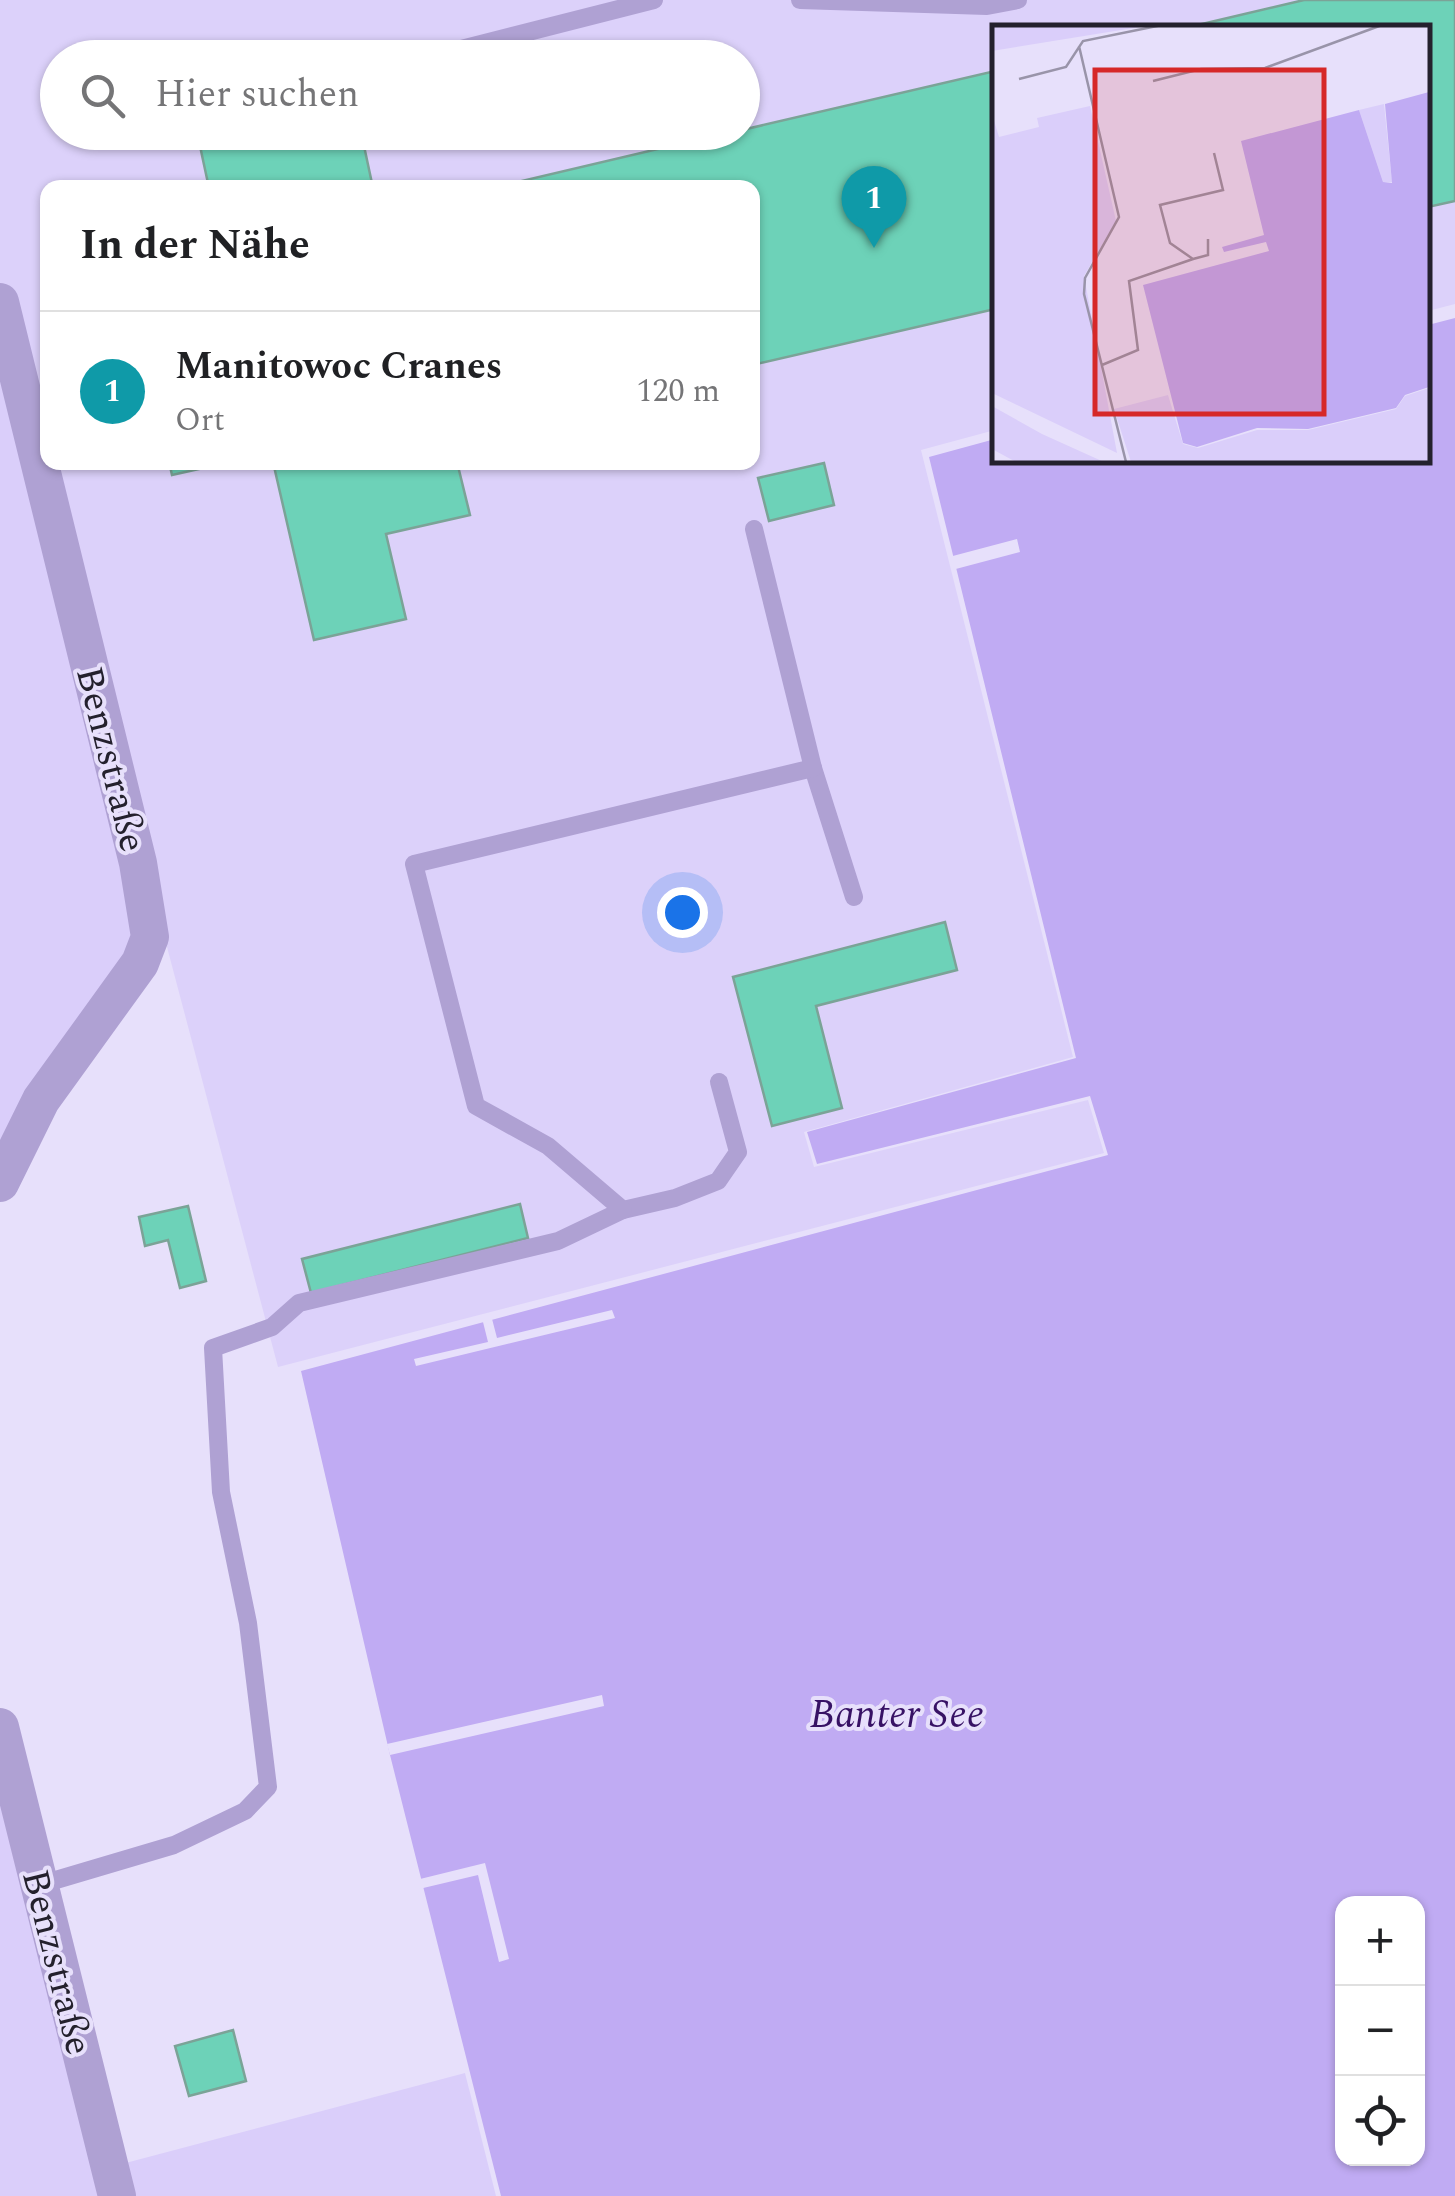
<!DOCTYPE html>
<html lang="de">
<meta charset="utf-8">
<style>
body{margin:0;font-family:Spectral,serif;background:#f2f2f2;color:#202124}
.controls{position:absolute;right:30px;bottom:30px;display:grid;overflow:hidden;border-radius:20px;box-shadow:0 2px 8px #0004}
.controls button{width:90px;height:90px;display:grid;place-items:center;padding:0;border:0;border-bottom:2px solid #e0e0e0;background:#fff;color:#202124;font:50px sans-serif}
.you{position:absolute;left:682px;top:912px;width:35px;height:35px;margin:-25px;border:8px solid #fff;border-radius:50%;background:#1a73e8;box-shadow:0 0 0 15px #1a73e833}
.badge{display:grid;place-items:center;width:65px;height:65px;border-radius:50%;background:#1a73e8;color:#fff;font-size:32px;font-weight:700}
.pin{position:absolute;translate:-50% -82px;filter:drop-shadow(0 2px 5px #0008)}
.pin::after{content:'';position:absolute;top:52px;width:35px;height:30px;background:inherit;clip-path:polygon(0 0,100% 0,50% 100%)}
.list{margin:0;padding:0;list-style:none}
h2{display:flex;justify-content:space-between;align-items:center;height:130px;margin:0;padding:0 40px;font-size:42px}
h2 small{font-size:32px;font-weight:400;color:#757577}
.list li{display:grid;grid-template-columns:65px 1fr auto;gap:30px;align-items:center;box-sizing:border-box;height:160px;padding:0 40px;border-top:2px solid #e0e0e0}
.list b{display:block;font-size:38px;white-space:nowrap}
.list p{margin:0;font-size:32px;white-space:nowrap;color:#757577}
.list em{font-size:32px;font-style:normal;color:#757577}
.icon{flex:none;width:55px;height:55px;fill:none;stroke:currentColor;stroke-width:2;stroke-linecap:round;stroke-linejoin:round}
.map{position:relative;flex:none;width:1455px;height:2196px;overflow:hidden}
.search{position:absolute;background:#fff;box-shadow:0 2px 8px #0004;left:40px;top:40px;width:720px;height:110px;display:flex;align-items:center;gap:25px;box-sizing:border-box;padding:0 35px;border-radius:55px;color:#757577;font-size:38px}
.panel{position:absolute;background:#fff;box-shadow:0 2px 8px #0004;left:40px;top:180px;width:720px;height:290px;border-radius:20px}
.map>svg:first-child{display:block}
</style>
<div class="map">
<svg width="1455" height="2196" viewBox="0 0 1455 2196">
<rect width="100%" height="100%" fill="#e7e0fb"/>
<!-- built -->
<path fill="#dcd1fa" fill-rule="evenodd" d="M 0,0 L 1455,0 L 1455,304 L 1428,311 L 1428,28 L 995,28 L 995,430 L 921,450 L 1073,1057 L 804,1132 L 814,1167 L 1088,1100 L 1104,1153 L 278,1367 L 0,315 ZM 58,58 L 742,58 L 742,132 L 58,132 ZM 48,188 L 752,188 L 752,462 L 48,462 Z"/>
<!-- green -->
<g fill="#dacefa">
<path d="M 0,367 L 142,936 L 0,1167 Z"/>
<path d="M 0,1768 L 102,2196 L 0,2196 Z"/>
<path d="M 465,2073 L 496,2196 L 126,2196 L 118,2165 Z"/>
</g>
<!-- water -->
<path fill="#c0abf3" fill-rule="evenodd" d="M 1455,318 L 1455,2196 L 501,2196 L 390,1755 L 301,1371 L 1108,1155 L 1090,1096 L 817,1164 L 807,1132 L 1076,1058 L 929,457 L 995,439 L 995,460 L 1428,460 L 1428,325 ZM 1342,1904 L 1418,1904 L 1418,2158 L 1342,2158 Z"/>
<!-- pier -->
<g fill="#e7e0fb">
<path d="M 1017,539 L 1020,552 L 952,570 L 949,557 Z"/>
<path d="M 612,1310 L 615,1318 L 416,1366 L 414,1359 L 488,1342 L 482,1318 L 491,1315 L 497,1338 Z"/>
<path d="M 602,1695 L 604,1706 L 390,1755 L 387,1744 Z"/>
<path d="M 485,1863 L 509,1959 L 499,1962 L 478,1875 L 419,1889 L 416,1880 Z"/>
</g>
<!-- building -->
<g fill="#6dd2b8" stroke="#7ba397" stroke-width="2.5">
<path d="M 1304,0 L 1455,0 L 1455,201 L 1428,207 L 1428,28 L 1185,28 Z"/>
<path d="M 995,71 L 995,309 L 752,365 L 752,188 L 492,188 L 730,132 L 742,132 L 742,130 Z"/>
<path d="M 197,132 L 361,132 L 373,188 L 209,188 Z"/>
<path d="M 169,462 L 226,462 L 226,463 L 172,475 Z"/>
<path d="M 273,462 L 457,462 L 470,515 L 386,534 L 406,619 L 314,640 Z"/>
<path d="M 824,463 L 834,505 L 769,521 L 758,478 Z"/>
<path d="M 945,922 L 957,970 L 816,1006 L 842,1108 L 772,1126 L 733,977 Z"/>
<path d="M 520,1204 L 528,1238 L 311,1293 L 302,1259 Z"/>
<path d="M 188,1206 L 206,1281 L 180,1288 L 168,1240 L 145,1246 L 139,1217 Z"/>
<path d="M 233,2030 L 246,2081 L 189,2096 L 175,2046 Z"/>
</g>
<g fill="none" stroke-linecap="round" stroke-linejoin="round">
<!-- service -->
<g stroke="#afa1d3" stroke-width="18">
<path d="M 800,0 L 987,6 L 1018,0"/>
<path d="M 426,58 L 654,0"/>
<path d="M 813,768 L 854,897"/>
<path d="M 623,1210 L 675,1198 L 718,1181 L 738,1152 L 719,1082"/>
<path d="M 39,1885 L 174,1845 L 245,1811 L 268,1787 L 248,1623 L 221,1492 L 213,1348 L 272,1327 L 299,1303 L 558,1241 L 623,1210 L 548,1146 L 476,1106 L 414,864 L 813,768 L 754,529"/>
</g>
<!-- minor -->
<g stroke="#afa1d3" stroke-width="38">
<path d="M 0,302 L 138,863 L 150,937 L 140,963 L 41,1100 L 0,1183"/>
<path d="M 0,1727 L 117,2196"/>
</g>
</g>
<g text-anchor="middle" stroke-width="8" stroke-linejoin="round" paint-order="stroke">
<!-- street labels -->
<g font-size="38" fill="#24212d" stroke="#e7e0fb">
<text transform="translate(112 759) rotate(76)" y="13">Benzstraße</text>
<text transform="translate(58 1962) rotate(76)" y="13">Benzstraße</text>
</g>
<!-- water labels -->
<g font-size="40" font-style="italic" fill="#371265" stroke="#e7e0fb">
<text x="897" y="1727">Banter See</text>
</g>
</g>
<!-- overview -->
<g transform="translate(992 25)">
<rect width="438" height="438" fill="#e7e0fb"/>
<path d="M 0,0 L 160,0 L 0,26 ZM 392,79 L 400,157 L 391,157 L 367,85 ZM 98,81 L 124,196 L 92,251 L 125,428 L 0,368 L 0,89 L 7,112 L 47,102 L 45,93 ZM 437,363 L 437,437 L 139,437 L 122,384 L 176,370 L 191,419 L 206,423 L 265,405 L 316,405 L 404,384 L 413,371 ZM 0,381 L 50,409 L 112,437 L 24,437 L 0,424 Z" fill="#dacefa"/>
<path d="M 437,67 L 437,362 L 413,370 L 404,383 L 316,404 L 265,403 L 205,422 L 191,418 L 151,260 L 277,226 L 274,217 L 232,227 L 230,222 L 272,210 L 249,116 L 367,85 L 391,157 L 400,158 L 393,79 Z" fill="#c0abf3"/>
<path fill="none" stroke="#9994a9" stroke-width="2.5" d="M 87,21 L 127,192 L 93,253 L 92,269 L 134,437M 27,54 L 74,42 L 91,16 L 170,0M 161,56 L 209,44 L 273,43 L 390,0M 201,234 L 216,230 L 216,214M 110,340 L 146,325 L 137,256 L 201,234 L 178,218 L 168,180 L 231,165 L 222,128"/>
<path fill="#d62828" fill-opacity="0.15" stroke="#d62828" stroke-width="5" d="M 103,45 L 332,45 L 332,389 L 103,389 Z"/>
<rect width="438" height="438" fill="none" stroke="#24212d" stroke-width="5"/>
</g>
</svg>
<div class="controls">
<button>+</button>
<button>−</button>
<button><svg class="icon" aria-label="locate" viewBox="0 0 24 24"><circle cx="12" cy="12" r="6"/><path d="M12 2v4M12 18v4M2 12h4M18 12h4"/></svg></button>
</div>
<div class="you"></div>
<div class="pin badge" style="left:874px;top:248px;background:#0f9aa8">1</div>
<div class="search"><svg class="icon" aria-label="search" viewBox="0 0 24 24"><circle cx="10" cy="10" r="6"/><path d="M15 15l6 6"/></svg>Hier suchen</div>
<section class="panel">
<h2>In der Nähe<small></small></h2>
<ul class="list">
<li><span class="badge" style="background:#0f9aa8">1</span><div><b>Manitowoc Cranes</b><p>Ort</p></div><em>120 m</em></li>
</ul>
</section>
</div>
